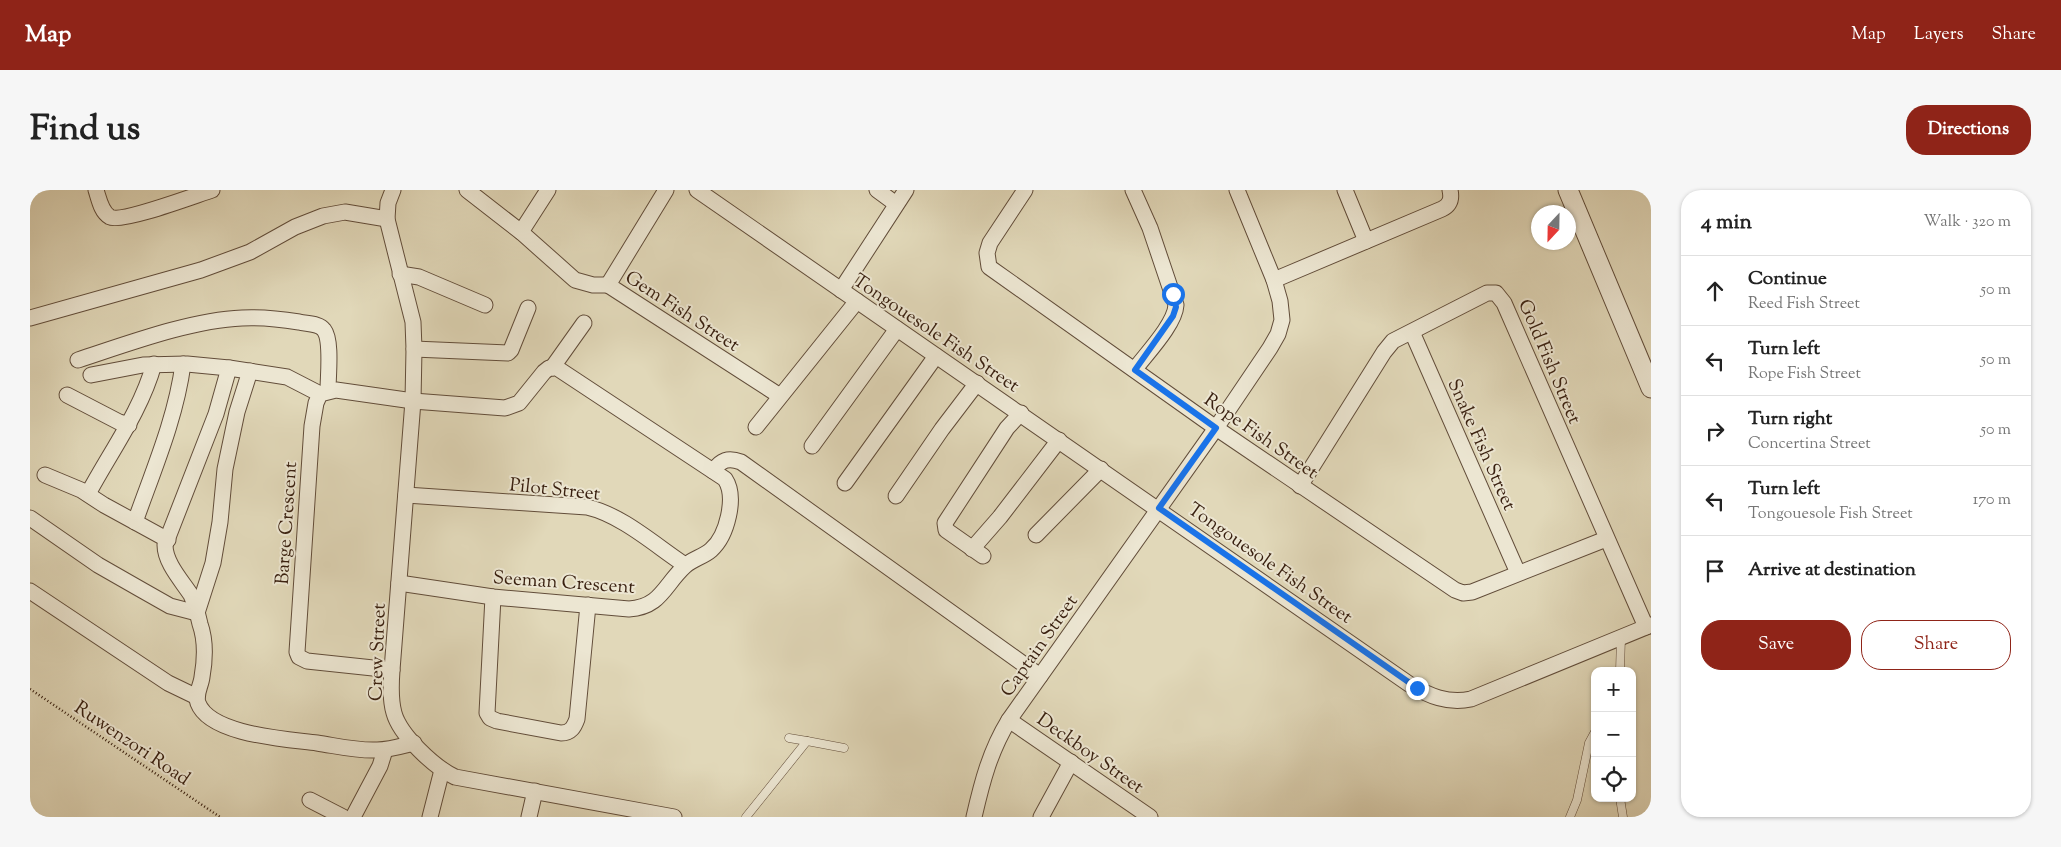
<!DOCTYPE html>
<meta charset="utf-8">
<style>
body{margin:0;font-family:"Sorts Mill Goudy",serif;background:#f6f6f6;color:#222}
.controls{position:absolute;right:15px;bottom:15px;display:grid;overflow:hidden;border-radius:10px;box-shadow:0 1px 4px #0004}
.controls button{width:45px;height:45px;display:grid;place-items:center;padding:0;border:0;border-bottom:1px solid #e0e0e0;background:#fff;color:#222;font:25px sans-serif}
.compass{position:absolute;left:1501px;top:15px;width:45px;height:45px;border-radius:50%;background:#fff;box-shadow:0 1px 4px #0004;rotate:202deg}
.stop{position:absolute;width:15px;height:15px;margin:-11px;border:4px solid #1a73e8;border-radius:50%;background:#fff}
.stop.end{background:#1a73e8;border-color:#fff;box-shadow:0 1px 5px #0008}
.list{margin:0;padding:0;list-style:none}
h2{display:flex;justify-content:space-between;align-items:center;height:65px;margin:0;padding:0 20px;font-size:21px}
h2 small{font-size:16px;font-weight:400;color:#767676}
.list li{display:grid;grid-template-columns:32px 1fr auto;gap:15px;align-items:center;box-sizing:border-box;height:70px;padding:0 20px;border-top:1px solid #e0e0e0}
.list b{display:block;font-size:19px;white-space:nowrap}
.list p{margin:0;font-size:16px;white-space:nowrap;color:#767676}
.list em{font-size:16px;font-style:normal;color:#767676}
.actions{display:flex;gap:10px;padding:15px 20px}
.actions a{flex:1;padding:11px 0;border:1px solid #8f2418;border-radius:20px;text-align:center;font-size:18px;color:#8f2418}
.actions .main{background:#8f2418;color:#fff}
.icon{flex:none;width:28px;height:28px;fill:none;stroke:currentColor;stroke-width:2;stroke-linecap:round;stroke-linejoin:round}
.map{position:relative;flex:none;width:1621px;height:627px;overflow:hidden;border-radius:20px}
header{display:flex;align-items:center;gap:30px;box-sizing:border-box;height:70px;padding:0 25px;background:#8f2418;color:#fff}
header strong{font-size:24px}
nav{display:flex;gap:28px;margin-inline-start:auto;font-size:18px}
.intro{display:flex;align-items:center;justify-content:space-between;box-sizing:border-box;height:120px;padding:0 30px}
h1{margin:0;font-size:35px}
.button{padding:12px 22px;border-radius:20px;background:#8f2418;color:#fff;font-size:18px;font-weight:700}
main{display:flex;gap:30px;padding:0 30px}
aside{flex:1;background:#fff;border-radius:20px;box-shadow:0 1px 4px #0004}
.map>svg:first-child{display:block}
</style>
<header>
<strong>Map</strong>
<nav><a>Map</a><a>Layers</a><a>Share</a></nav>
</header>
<div class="intro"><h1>Find us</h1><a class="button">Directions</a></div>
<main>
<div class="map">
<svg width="1621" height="627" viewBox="0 0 1621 627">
<rect width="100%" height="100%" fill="#e1d8b9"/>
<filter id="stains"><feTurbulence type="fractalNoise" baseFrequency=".004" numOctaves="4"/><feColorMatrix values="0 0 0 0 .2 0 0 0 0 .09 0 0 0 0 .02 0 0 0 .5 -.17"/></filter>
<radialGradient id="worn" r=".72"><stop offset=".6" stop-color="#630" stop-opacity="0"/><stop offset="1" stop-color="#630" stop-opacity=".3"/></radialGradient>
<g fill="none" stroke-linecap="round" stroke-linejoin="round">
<defs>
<g id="service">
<path d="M 1590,481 L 1591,447"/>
<path d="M 759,548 L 777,551"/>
<path d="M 1590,608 L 1593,627"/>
<path d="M 716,627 L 777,551 L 814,558"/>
<path d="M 1540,627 L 1547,610 L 1559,553 L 1565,542"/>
</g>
<g id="minor">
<path d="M 66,0 C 69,9 71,22 80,27 C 92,33 166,5 182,0"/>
<path d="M 363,0 L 358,13 L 357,29 L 383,132 L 384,159 L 383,211 L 362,480 C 361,494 360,509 364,523 C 370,545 404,577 425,587 L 644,627"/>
<path d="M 437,0 L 491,42 L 545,90 L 563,95 L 578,95"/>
<path d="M 636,0 L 578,95 L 750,206"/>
<path d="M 667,0 L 1379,494 C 1399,506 1418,514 1441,509 L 1621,435"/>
<path d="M 847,0 L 866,14"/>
<path d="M 995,0 L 960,53 L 957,63 L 959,77 L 1186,238 L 1425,400 L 1433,403 L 1442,402 L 1576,349"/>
<path d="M 1103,0 L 1120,38 L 1146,115 C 1145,134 1117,163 1105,179"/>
<path d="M 1315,0 L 1336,51"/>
<path d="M 491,42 L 518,0"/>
<path d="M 370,84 L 389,87 L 455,115"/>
<path d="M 1244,90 L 1412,19 C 1420,15 1422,9 1420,0"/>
<path d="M 811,100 L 876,0"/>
<path d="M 0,128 L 171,80 L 220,62 L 265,37 L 293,26 L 315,22 L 357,29"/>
<path d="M 1382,142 L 1488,383"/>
<path d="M 384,159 L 478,163 L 481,160 L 498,118"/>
<path d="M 48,170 C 97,154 161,130 212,128 C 232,127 250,129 269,132 C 277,134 289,133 294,140 C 302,150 298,186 298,200"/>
<path d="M 199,178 L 186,224 L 135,355 C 135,373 152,391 161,405 C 165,414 168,425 170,434 C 176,451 175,470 172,487 C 171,496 165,504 168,513 C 180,545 257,549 287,553 C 307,556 327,561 347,560 C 359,560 372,556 384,553"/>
<path d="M 522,178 L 554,133"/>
<path d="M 61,185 L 113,175 L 157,174 L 199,178 L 257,187 L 290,204"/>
<path d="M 37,205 L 89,232 L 99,235"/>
<path d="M 726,237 L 827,111"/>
<path d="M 782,256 L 867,139"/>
<path d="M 683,281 C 691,270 698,267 711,272 L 1010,486"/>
<path d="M 15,285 L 51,300 L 74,315 L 138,350"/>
<path d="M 815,293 L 906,166"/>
<path d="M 1270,296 L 1354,162 L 1363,151 L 1457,103 L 1466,103 L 1474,113 L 1616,437"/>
<path d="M 58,304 C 81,261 111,221 124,174"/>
<path d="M 376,305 L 557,317 C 592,325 626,356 655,375"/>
<path d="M 866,306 L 912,239 L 947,193"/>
<path d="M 0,328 L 68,375 L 110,399 L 140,416 L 167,423"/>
<path d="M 105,332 C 123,281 146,228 153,174"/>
<path d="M 1006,345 L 1071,279"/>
<path d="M 942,359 L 970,327 L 1029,250"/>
<path d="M 953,366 L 916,340 L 915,333 L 977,238 L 991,223"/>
<path d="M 0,401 L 138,493 L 167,507"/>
<path d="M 463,407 L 457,523 L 460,528 L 467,531 L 531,543 C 541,543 544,537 547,529 L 558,415"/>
<path d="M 167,423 L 183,373 L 190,332 L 195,279 L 207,222 L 220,181"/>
<path d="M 362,480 L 277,471 L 269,467 L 267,462 L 282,236 L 286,213 L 290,204 L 306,200 L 383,211 L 475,218 L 489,213 L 514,182 L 519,178 L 527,178 L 695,289 C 707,307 697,346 681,360 C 673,367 662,369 655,376 C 634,395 631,417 599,419 L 463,407 L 369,393"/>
<path d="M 979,530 L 1120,627"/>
<path d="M 280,610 L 313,627"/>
<path d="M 323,627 L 350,576 L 355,560"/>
<path d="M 400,627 L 412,580"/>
<path d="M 499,627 L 505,601"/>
<path d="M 944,627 C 952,592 960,561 979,530 L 1186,238 L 1240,158 L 1248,144 L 1252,130 L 1250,111 L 1244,90 L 1207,0"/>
<path d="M 1011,627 L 1041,572"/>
</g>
<path id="tertiary" d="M 1538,0 L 1621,198"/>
</defs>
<!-- service casing -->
<use href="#service" stroke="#624d3a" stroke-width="9"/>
<!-- minor casing -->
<use href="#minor" stroke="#624d3a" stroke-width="17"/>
<!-- tertiary casing -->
<use href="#tertiary" stroke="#624d3a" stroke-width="21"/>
<!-- path -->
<path stroke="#381f0f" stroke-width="2.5" stroke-dasharray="1 2.5" stroke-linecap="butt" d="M 0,499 L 190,627"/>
<!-- service -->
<use href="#service" stroke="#ece6d2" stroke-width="8"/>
<!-- minor -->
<use href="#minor" stroke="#ece6d2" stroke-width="15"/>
<!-- tertiary -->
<use href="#tertiary" stroke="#ece6d2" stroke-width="19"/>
</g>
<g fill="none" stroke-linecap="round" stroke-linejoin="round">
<!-- route -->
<path stroke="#1a73e8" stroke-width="6" d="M 1143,104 L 1146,117 L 1143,126 L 1105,180 L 1186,238 L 1129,318 L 1387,498"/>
</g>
<g text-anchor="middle" stroke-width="4" stroke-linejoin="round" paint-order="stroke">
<!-- street labels -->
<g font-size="19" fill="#381f0f" stroke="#ece6d2">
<text transform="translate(653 120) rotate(33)" y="7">Gem Fish Street</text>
<text transform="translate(907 142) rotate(34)" y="7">Tongouesole Fish Street</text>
<text transform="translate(1521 171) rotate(67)" y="7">Gold Fish Street</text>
<text transform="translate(1232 245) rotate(35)" y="7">Rope Fish Street</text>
<text transform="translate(1453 254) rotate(66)" y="7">Snake Fish Street</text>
<text transform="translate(525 298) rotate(6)" y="7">Pilot Street</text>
<text transform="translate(255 333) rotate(-86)" y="7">Barge Crescent</text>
<text transform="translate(1241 372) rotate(35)" y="7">Tongouesole Fish Street</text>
<text transform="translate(534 391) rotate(4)" y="7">Seeman Crescent</text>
<text transform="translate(1008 455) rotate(-55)" y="7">Captain Street</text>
<text transform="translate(346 462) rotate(-88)" y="7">Crew Street</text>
<text transform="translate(103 552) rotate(34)" y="7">Ruwenzori Road</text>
<text transform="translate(1061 562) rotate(35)" y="7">Deckboy Street</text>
</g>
</g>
<rect width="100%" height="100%" filter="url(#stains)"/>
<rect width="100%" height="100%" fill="url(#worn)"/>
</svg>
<div class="controls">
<button>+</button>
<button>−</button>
<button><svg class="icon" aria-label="locate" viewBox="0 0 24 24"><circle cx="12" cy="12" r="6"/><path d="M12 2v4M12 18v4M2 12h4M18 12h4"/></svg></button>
</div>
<svg class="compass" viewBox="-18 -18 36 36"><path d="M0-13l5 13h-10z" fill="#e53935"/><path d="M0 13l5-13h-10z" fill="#767676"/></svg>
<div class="stop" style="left:1143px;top:104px"></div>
<div class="stop end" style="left:1387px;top:498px"></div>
</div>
<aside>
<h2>4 min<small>Walk · 320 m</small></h2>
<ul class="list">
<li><svg class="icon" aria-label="ahead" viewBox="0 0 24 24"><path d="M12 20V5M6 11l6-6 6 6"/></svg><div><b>Continue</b><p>Reed Fish Street</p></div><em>50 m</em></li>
<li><svg class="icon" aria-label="left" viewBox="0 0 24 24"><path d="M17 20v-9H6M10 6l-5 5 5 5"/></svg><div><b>Turn left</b><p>Rope Fish Street</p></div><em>50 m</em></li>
<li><svg class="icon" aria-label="right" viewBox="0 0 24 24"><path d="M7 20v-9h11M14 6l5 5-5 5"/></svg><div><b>Turn right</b><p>Concertina Street</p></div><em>50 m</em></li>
<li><svg class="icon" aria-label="left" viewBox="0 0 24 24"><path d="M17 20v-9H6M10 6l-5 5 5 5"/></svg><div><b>Turn left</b><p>Tongouesole Fish Street</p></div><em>170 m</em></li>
<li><svg class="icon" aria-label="arrive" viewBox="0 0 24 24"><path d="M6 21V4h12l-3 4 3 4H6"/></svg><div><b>Arrive at destination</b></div></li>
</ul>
<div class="actions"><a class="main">Save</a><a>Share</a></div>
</aside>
</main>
